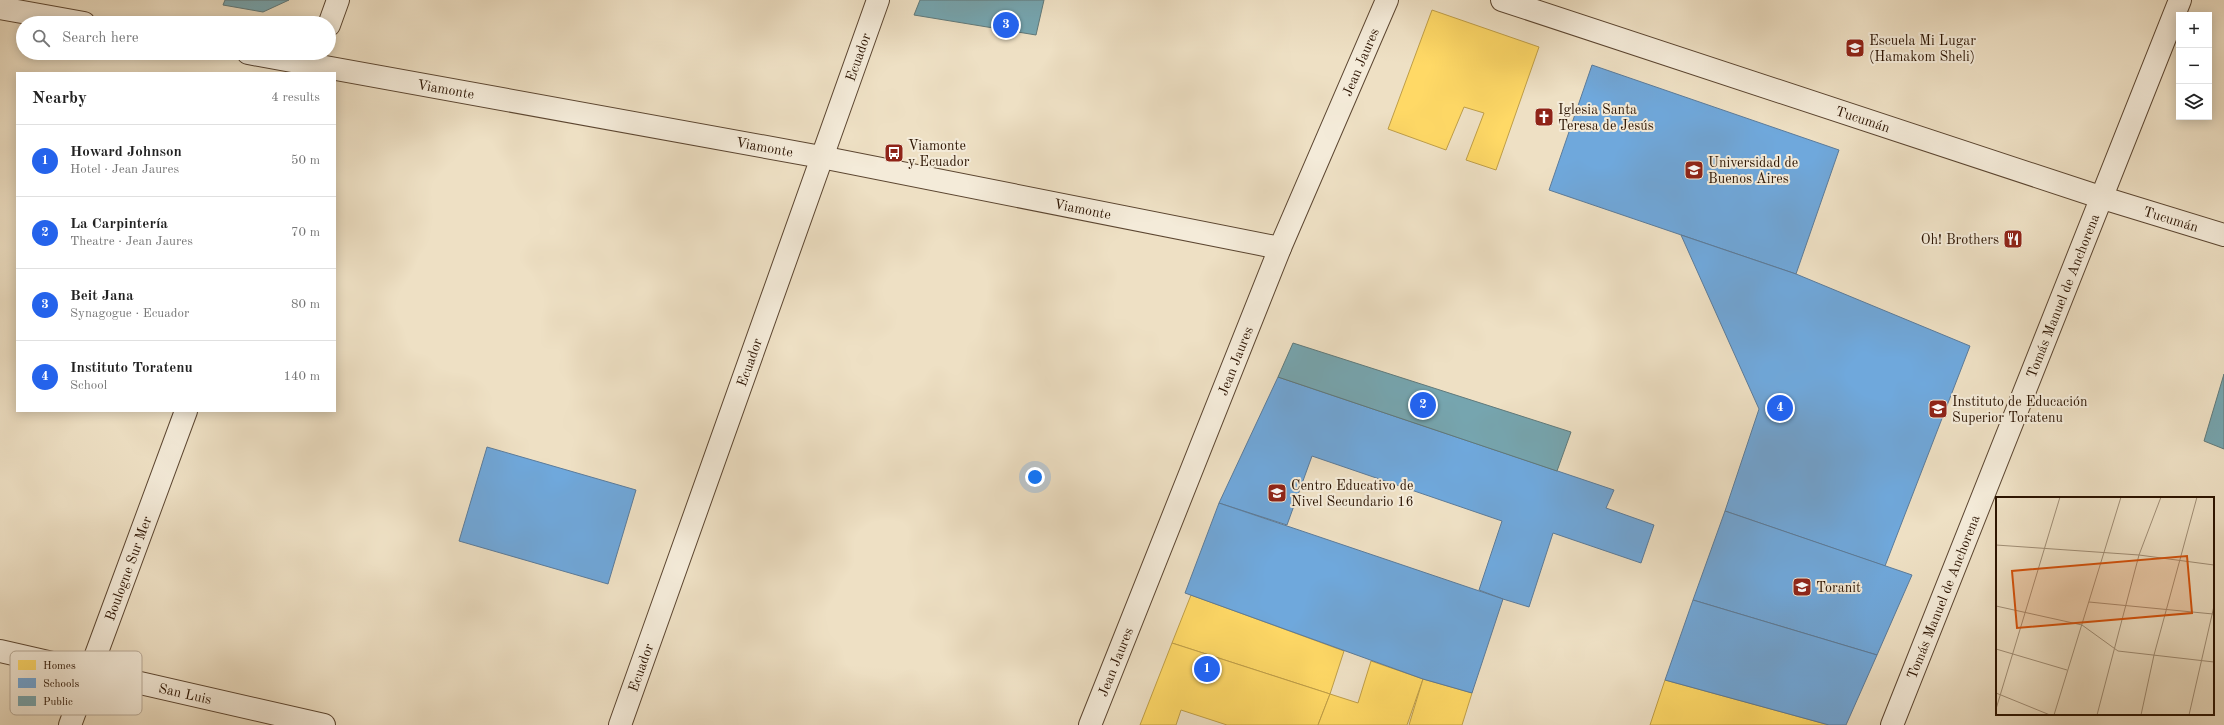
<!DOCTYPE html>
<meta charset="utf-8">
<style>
body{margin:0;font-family:"Old Standard TT",serif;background:#f2f2f2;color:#222}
.controls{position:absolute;right:12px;top:12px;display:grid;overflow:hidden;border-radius:0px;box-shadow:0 2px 10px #0003}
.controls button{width:36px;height:36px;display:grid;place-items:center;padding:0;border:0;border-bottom:1px solid #e0e0e0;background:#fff;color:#222;font:20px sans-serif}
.you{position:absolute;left:1035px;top:477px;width:14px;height:14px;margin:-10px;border:3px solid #fff;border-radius:50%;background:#1a73e8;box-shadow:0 0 0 6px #1a73e833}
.badge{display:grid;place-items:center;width:26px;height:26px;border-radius:50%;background:#2563eb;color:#fff;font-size:13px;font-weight:700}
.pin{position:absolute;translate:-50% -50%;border:2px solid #fff;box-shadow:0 1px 4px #0006}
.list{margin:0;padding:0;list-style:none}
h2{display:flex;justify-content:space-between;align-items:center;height:52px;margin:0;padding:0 16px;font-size:17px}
h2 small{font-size:13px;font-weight:400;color:#767676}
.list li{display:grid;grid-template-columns:26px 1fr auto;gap:12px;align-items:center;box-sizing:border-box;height:72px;padding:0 16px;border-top:1px solid #e0e0e0}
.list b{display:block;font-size:15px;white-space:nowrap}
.list p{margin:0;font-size:13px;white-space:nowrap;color:#767676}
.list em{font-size:13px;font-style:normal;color:#767676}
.icon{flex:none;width:22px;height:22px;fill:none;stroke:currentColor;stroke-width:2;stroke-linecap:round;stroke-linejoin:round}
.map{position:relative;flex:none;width:2224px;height:725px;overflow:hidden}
.search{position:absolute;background:#fff;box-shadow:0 2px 10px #0003;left:16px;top:16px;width:320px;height:44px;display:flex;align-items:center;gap:10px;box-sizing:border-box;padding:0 14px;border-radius:22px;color:#767676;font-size:15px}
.panel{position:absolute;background:#fff;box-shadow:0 2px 10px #0003;left:16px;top:72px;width:320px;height:340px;border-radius:0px}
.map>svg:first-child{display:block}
</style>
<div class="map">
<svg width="2224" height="725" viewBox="0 0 2224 725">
<rect width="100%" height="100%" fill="#eee0c4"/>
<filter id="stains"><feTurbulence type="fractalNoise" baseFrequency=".005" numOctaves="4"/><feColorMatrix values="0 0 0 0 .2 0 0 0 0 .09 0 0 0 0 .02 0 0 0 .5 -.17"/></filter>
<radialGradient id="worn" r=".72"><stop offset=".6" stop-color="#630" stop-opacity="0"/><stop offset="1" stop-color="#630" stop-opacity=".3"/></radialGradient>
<!-- homes -->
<g fill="#ffd966" stroke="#bf9e47">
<path d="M 1432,10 L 1539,47 L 1496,170 L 1466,160 L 1484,113 L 1464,107 L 1446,150 L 1388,129 Z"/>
<path d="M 1191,595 L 1344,651 L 1330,694 L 1172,643 Z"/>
<path d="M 1172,643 L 1330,694 L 1318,725 L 1227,725 L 1181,710 L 1176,725 L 1140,725 Z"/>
<path d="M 1371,661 L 1423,679 L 1407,725 L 1318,725 L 1330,694 L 1358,703 Z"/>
<path d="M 1423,679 L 1472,693 L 1462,725 L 1409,725 Z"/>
<path d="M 1665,680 L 1829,725 L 1650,725 Z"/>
</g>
<!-- schools -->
<g fill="#6fa8dc" stroke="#5b7b9a">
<path d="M 1592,65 L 1839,150 L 1796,274 L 1549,190 Z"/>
<path d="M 1681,235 L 1796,274 L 1970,346 L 1885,566 L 1725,511 L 1759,409 Z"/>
<path d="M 1278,377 L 1614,490 L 1606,508 L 1654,525 L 1641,563 L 1553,533 L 1529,607 L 1503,599 L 1479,590 L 1502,521 L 1312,456 L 1287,525 L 1219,503 Z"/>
<path d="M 487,447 L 636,490 L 608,584 L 459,541 Z"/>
<path d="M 1219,503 L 1503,599 L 1472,693 L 1423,679 L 1185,593 Z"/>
<path d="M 1725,511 L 1912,575 L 1877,655 L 1693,600 Z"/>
<path d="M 1693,600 L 1877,655 L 1846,725 L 1829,725 L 1665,680 Z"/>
</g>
<!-- public -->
<g fill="#76a5af" stroke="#60797a">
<path d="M 225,0 L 289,0 L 263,12 L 223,5 Z"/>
<path d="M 920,0 L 1044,0 L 1036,35 L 914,15 Z"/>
<path d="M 1293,343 L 1571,432 L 1557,471 L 1278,377 Z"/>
<path d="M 2224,374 L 2224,449 L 2204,441 Z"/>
</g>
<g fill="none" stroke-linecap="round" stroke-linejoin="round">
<defs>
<g id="street">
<path id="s1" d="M 1502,0 L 2103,198 L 2224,235"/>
<path d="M 0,8 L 84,23"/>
<path d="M 329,25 L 338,0"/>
<path id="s2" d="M 248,53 L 821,157 L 1280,248"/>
<path id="s3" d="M 0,651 L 324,725"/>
<path id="s4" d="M 70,725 L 186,411"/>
<path id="s5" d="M 620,725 L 878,0"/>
<path id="s6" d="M 1090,725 L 1280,248 L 1387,0"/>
<path id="s7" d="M 1892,725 L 2180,0"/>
</g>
</defs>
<!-- street casing -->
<use href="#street" stroke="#5c4631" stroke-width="24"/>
<!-- street -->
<use href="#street" stroke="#f4ebd9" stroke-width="22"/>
</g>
<!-- icons -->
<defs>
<symbol id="school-square" viewBox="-11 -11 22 22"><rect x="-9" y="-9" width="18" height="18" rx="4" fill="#8f2418" stroke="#f4ebd9"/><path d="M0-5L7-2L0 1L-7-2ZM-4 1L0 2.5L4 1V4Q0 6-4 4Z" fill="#fff"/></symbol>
<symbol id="church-square" viewBox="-11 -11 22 22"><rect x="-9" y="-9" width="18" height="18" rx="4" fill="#8f2418" stroke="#f4ebd9"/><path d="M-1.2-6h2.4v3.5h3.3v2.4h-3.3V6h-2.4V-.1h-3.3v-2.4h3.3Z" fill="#fff"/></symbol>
<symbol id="bus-square" viewBox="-11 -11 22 22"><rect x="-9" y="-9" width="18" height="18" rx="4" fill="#8f2418" stroke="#f4ebd9"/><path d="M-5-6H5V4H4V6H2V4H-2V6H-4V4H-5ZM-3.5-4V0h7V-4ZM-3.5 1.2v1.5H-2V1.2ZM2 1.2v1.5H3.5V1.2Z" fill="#fff"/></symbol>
<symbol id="university-square" viewBox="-11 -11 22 22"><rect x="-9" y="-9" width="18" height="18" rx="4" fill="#8f2418" stroke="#f4ebd9"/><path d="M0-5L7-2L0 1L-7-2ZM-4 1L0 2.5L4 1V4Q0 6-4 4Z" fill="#fff"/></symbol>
<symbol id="restaurant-square" viewBox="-11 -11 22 22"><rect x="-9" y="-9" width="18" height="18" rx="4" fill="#8f2418" stroke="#f4ebd9"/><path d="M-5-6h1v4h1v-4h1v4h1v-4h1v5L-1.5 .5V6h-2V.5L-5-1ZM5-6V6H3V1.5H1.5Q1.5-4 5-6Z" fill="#fff"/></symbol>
</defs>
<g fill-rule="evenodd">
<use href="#school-square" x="1844" y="37" width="22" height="22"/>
<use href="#church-square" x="1533" y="106" width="22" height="22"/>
<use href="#bus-square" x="883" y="142" width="22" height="22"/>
<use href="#university-square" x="1683" y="159" width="22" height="22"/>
<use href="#restaurant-square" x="2002" y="228" width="22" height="22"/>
<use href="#university-square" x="1927" y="398" width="22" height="22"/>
<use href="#school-square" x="1266" y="482" width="22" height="22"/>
<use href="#school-square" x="1791" y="576" width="22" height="22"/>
</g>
<g text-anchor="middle" stroke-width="4" stroke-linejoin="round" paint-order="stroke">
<!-- poi labels -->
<g font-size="14" fill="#2b1300" stroke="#f4ebd9" text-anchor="start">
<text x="1869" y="45">Escuela Mi Lugar<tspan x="1869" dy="16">(Hamakom Sheli)</tspan></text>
<text x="1558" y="114">Iglesia Santa<tspan x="1558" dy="16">Teresa de Jesús</tspan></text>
<text x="908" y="150">Viamonte<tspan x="908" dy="16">y Ecuador</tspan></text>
<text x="1708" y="167">Universidad de<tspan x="1708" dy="16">Buenos Aires</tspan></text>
<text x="1999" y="244" text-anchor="end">Oh! Brothers</text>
<text x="1952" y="406">Instituto de Educación<tspan x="1952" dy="16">Superior Toratenu</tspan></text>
<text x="1291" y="490">Centro Educativo de<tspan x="1291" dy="16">Nivel Secundario 16</tspan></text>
<text x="1816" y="592">Toranit</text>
</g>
<!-- street labels -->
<g font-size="14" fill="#2b1300" stroke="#f4ebd9">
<text dy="5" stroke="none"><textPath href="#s5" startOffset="709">Ecuador</textPath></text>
<text dy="5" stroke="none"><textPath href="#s6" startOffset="716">Jean Jaures</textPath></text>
<text dy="5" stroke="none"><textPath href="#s2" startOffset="201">Viamonte</textPath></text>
<text dy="5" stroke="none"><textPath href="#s1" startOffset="380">Tucumán</textPath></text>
<text dy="5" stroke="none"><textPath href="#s2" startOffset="525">Viamonte</textPath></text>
<text dy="5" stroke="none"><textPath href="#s2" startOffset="849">Viamonte</textPath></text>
<text dy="5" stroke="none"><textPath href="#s1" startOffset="704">Tucumán</textPath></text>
<text dy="5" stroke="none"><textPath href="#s7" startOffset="462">Tomás Manuel de Anchorena</textPath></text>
<text dy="5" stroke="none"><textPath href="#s6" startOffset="392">Jean Jaures</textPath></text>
<text dy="5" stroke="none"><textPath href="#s5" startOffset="385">Ecuador</textPath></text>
<text dy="5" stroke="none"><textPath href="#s4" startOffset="167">Boulogne Sur Mer</textPath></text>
<text dy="5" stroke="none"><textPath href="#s7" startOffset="138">Tomás Manuel de Anchorena</textPath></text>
<text dy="5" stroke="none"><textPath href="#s6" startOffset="68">Jean Jaures</textPath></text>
<text dy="5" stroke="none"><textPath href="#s5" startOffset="61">Ecuador</textPath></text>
<text dy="5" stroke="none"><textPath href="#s3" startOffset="190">San Luis</textPath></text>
</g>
</g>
<!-- overview -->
<g transform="translate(1996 497)">
<rect width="218" height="218" fill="#eee0c4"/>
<path fill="none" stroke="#a08e76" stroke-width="1" d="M 0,48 L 143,58 L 218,68M 93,105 L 217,117M 0,109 L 86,128 L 122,154 L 218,165M 0,152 L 71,173M 0,196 L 54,218M 0,212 L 64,0M 58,218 L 125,0M 101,218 L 143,58 L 165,0M 145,218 L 158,158 L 201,0M 193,218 L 218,109"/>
<path fill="#d5520b" fill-opacity="0.15" stroke="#d5520b" stroke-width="2" d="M 191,59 L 196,116 L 21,131 L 16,74 Z"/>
<rect width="218" height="218" fill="none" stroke="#2b1300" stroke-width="2"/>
</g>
<!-- legend -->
<rect x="10" y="651" width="132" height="64" rx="6" fill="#f4ebd9" stroke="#b8aa98" stroke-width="1"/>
<rect x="18" y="660" width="18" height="10" fill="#ffd966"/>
<rect x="18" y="678" width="18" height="10" fill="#6fa8dc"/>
<rect x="18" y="696" width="18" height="10" fill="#76a5af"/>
<g font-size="11" fill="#2b1300">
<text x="43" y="669">Homes</text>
<text x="43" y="687">Schools</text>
<text x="43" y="705">Public</text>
</g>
<rect width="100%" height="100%" filter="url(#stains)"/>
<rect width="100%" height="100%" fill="url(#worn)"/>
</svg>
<div class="controls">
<button>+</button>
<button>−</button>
<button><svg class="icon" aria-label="layers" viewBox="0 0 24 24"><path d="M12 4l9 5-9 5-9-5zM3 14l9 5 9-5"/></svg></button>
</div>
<div class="you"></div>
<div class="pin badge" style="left:1207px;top:669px">1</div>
<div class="pin badge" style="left:1423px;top:405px">2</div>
<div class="pin badge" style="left:1006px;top:25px">3</div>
<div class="pin badge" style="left:1780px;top:408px">4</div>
<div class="search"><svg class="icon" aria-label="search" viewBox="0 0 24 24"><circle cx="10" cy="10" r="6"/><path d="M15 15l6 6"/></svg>Search here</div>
<section class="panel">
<h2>Nearby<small>4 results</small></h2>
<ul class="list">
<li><span class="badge">1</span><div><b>Howard Johnson</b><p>Hotel · Jean Jaures</p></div><em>50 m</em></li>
<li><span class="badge">2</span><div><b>La Carpintería</b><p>Theatre · Jean Jaures</p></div><em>70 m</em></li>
<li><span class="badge">3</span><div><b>Beit Jana</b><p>Synagogue · Ecuador</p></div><em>80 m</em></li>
<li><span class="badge">4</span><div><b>Instituto Toratenu</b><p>School</p></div><em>140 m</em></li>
</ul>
</section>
</div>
